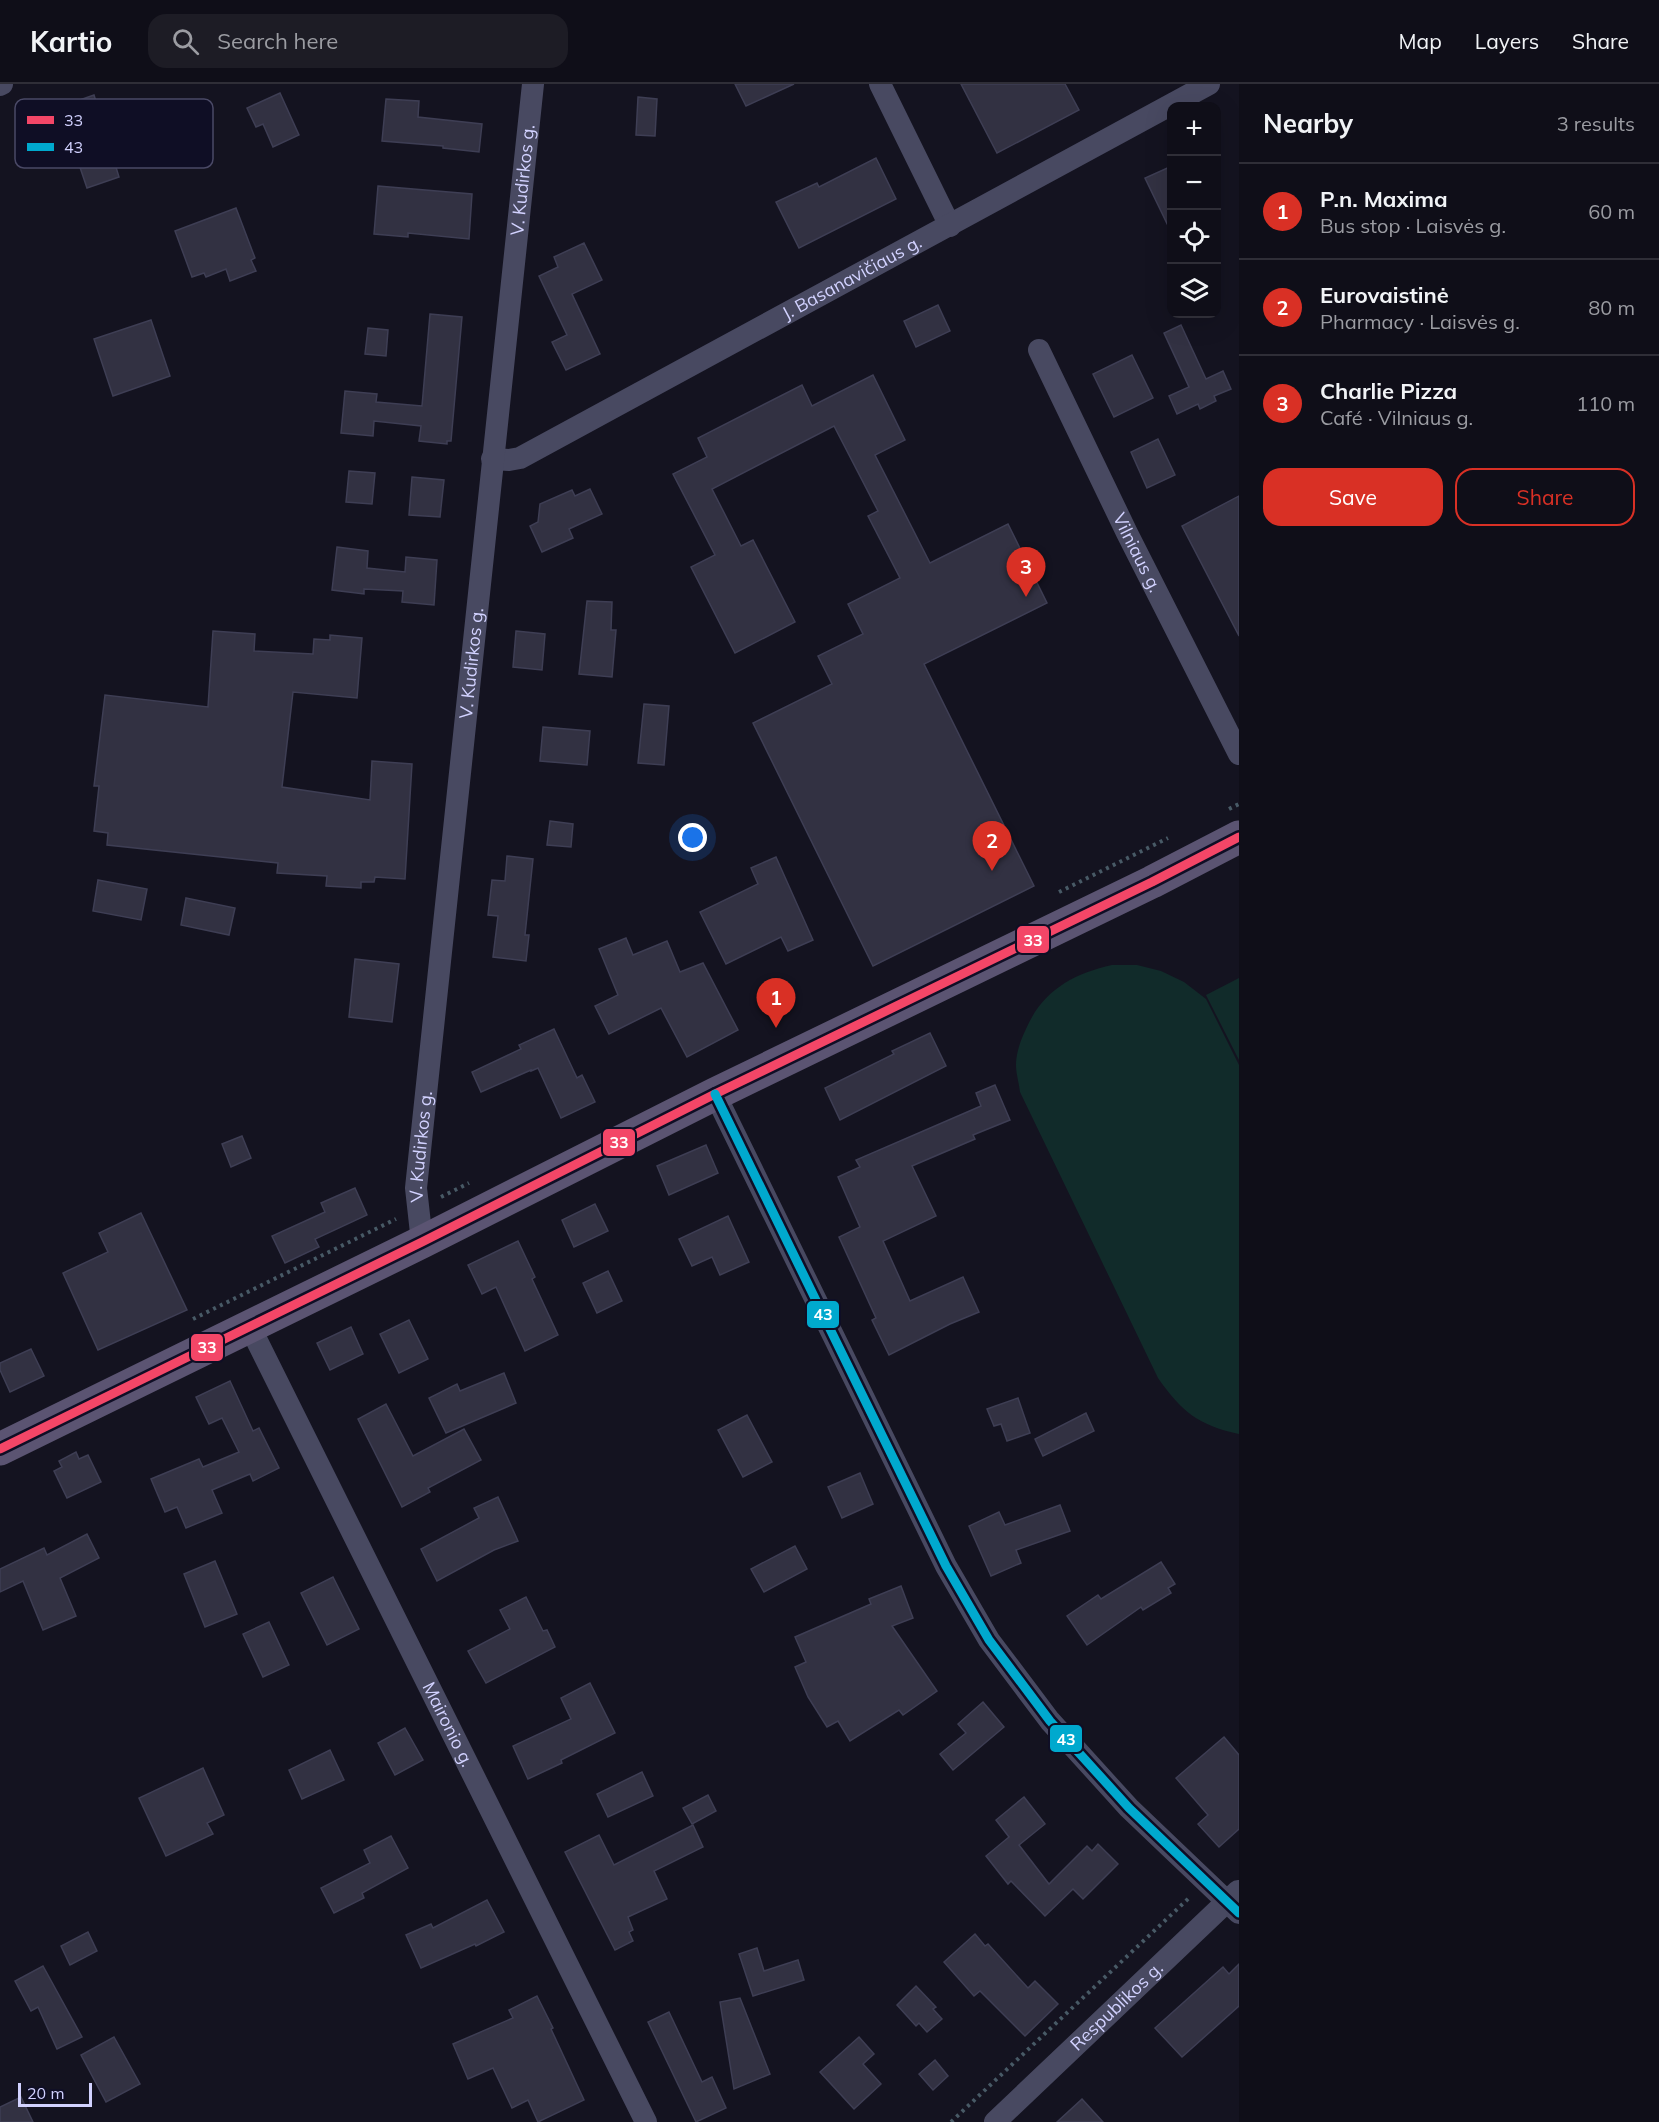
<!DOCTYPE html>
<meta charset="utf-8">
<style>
body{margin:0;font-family:Mulish,sans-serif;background:#1d1c25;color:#f1f3f6}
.controls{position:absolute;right:18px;top:18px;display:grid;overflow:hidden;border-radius:12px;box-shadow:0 6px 24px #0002}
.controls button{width:54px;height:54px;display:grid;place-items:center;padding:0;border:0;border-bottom:2px solid #2f2e37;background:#0f0e18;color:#f1f3f6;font:30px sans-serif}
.scale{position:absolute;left:18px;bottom:15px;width:74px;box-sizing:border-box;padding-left:6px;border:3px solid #d2d2ff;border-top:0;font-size:16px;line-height:21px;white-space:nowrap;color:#d2d2ff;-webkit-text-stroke:4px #0f0e25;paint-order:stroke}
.you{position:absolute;left:693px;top:754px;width:21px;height:21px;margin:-15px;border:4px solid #fff;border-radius:50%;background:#1a73e8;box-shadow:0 0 0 9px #1a73e833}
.badge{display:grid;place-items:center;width:39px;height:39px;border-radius:50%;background:#d93025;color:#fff;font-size:20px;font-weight:700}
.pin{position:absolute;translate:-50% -50px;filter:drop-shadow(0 2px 3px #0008)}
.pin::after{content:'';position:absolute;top:32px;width:21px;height:18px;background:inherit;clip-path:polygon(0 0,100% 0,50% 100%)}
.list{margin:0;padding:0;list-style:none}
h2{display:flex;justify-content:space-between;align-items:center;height:78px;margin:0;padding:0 24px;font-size:26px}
h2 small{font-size:20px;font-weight:400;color:#9b9ca2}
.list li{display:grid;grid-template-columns:39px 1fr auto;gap:18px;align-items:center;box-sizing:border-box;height:96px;padding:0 24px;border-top:2px solid #2f2e37}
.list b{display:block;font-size:22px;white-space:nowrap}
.list p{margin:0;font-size:20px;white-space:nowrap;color:#9b9ca2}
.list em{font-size:20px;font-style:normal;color:#9b9ca2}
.actions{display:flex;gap:12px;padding:18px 24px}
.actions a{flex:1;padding:14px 0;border:2px solid #d93025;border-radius:18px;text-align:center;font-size:21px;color:#d93025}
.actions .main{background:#d93025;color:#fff}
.icon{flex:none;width:33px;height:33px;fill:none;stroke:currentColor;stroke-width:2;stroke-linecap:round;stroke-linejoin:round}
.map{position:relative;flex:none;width:1239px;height:2038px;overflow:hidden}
header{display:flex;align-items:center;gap:36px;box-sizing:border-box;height:84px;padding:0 30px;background:#0f0e18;border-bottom:2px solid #2f2e37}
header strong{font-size:28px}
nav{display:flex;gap:33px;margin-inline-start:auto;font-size:21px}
.search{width:420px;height:54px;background:#1d1c25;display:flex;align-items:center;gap:15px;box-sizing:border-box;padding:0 21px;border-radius:18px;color:#9b9ca2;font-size:22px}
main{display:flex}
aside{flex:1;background:#0f0e18}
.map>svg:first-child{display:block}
</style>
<header>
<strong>Kartio</strong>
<div class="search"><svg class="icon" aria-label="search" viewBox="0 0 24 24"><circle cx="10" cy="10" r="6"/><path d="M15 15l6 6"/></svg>Search here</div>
<nav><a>Map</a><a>Layers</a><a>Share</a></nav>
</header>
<main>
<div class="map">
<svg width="1239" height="2038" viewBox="0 0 1239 2038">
<rect width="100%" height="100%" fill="#141320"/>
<!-- green -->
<g fill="#112b2a">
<path d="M 1112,881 L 1137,881 L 1161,887 L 1184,898 L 1206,915 L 1239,981 L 1239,1350 C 1198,1341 1182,1328 1158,1294 L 1020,1008 C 1019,999 1016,990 1016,981 C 1016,969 1021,955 1026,945 C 1043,906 1073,890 1112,881 Z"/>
<path d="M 1239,894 L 1239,976 L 1206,911 Z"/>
</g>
<!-- building -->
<g fill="#323142" stroke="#3e3e54" stroke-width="1.5">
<path d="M 735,0 L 794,0 L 746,22 Z"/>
<path d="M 961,0 L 1065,0 L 1079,26 L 997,69 Z"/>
<path d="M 280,9 L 299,51 L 273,63 L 263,40 L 256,43 L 247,24 Z"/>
<path d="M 94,11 L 119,93 L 87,104 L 70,54 L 64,56 L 54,25 Z"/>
<path d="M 638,13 L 657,15 L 655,52 L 636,51 Z"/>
<path d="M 386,15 L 419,17 L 418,33 L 482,40 L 479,68 L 443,64 L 443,62 L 382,57 Z"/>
<path d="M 876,74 L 896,115 L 799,164 L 776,118 L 817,99 L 819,103 Z"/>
<path d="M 1172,82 L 1172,150 L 1145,94 Z"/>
<path d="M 378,102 L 472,110 L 469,155 L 408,149 L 408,153 L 374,150 Z"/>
<path d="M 236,124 L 255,174 L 251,176 L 256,187 L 230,197 L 226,185 L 206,193 L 204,189 L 192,193 L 175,147 Z"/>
<path d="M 584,159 L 602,196 L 572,210 L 600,270 L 566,286 L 552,258 L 567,251 L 539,192 L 558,183 L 554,173 Z"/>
<path d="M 938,221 L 950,247 L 916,263 L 904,237 Z"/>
<path d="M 430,230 L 462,233 L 451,357 L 447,357 L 447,360 L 419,357 L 421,342 L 374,337 L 373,352 L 341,349 L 345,307 L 377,310 L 376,318 L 422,322 Z"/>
<path d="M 151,236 L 170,292 L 113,312 L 94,255 Z"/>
<path d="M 1181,241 L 1206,295 L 1223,287 L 1231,305 L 1214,312 L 1216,317 L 1200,325 L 1198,320 L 1177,330 L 1169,312 L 1189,303 L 1164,249 Z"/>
<path d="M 368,244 L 388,246 L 386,272 L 365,270 Z"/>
<path d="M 1132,271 L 1153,314 L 1114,333 L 1093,290 Z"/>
<path d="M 873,291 L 905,356 L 875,371 L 930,479 L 1008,440 L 1047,519 L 924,580 L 1034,802 L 873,882 L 753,639 L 832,600 L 818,572 L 863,550 L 848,520 L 900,494 L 868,432 L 878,427 L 834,342 L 712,405 L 741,462 L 753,456 L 795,538 L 735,569 L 691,483 L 715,471 L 673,390 L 707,373 L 698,354 L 802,301 L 812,322 Z"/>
<path d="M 1158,355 L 1175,391 L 1147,404 L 1131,368 Z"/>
<path d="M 349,387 L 375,389 L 372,420 L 346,418 Z"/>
<path d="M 412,393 L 444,396 L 440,433 L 409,431 Z"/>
<path d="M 590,405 L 602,430 L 569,445 L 573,454 L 542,468 L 530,442 L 538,438 L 540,420 L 572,406 L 575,412 Z"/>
<path d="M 1239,412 L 1239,552 L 1182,442 Z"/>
<path d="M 337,463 L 368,467 L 367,484 L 405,488 L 406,473 L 437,476 L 434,521 L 402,518 L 403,507 L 364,505 L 364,510 L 332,506 Z"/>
<path d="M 587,517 L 612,518 L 611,546 L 616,546 L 612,593 L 579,590 Z"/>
<path d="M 213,547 L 255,550 L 254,567 L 313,570 L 314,555 L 330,556 L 330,551 L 362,554 L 357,614 L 293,608 L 282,703 L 370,716 L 372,677 L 412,680 L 405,795 L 375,793 L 374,798 L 361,798 L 361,804 L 326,802 L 327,792 L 277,789 L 278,779 L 107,761 L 108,749 L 94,747 L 99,702 L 94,702 L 105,611 L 208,623 Z"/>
<path d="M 516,547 L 545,550 L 542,586 L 513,583 Z"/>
<path d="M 644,620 L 669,622 L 664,681 L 638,679 Z"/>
<path d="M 543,643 L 590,647 L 587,681 L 540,677 Z"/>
<path d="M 550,737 L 573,740 L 571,763 L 547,761 Z"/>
<path d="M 507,772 L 533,775 L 525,851 L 529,851 L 526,877 L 493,873 L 498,832 L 488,831 L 492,796 L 505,797 Z"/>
<path d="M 776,773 L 813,856 L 788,867 L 781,853 L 726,880 L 700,828 L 758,800 L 751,784 Z"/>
<path d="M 98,796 L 147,805 L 141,836 L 93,827 Z"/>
<path d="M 186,814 L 235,824 L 229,851 L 181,841 Z"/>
<path d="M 626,854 L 633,871 L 667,857 L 680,888 L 703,879 L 738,946 L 687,973 L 661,924 L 609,950 L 595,922 L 618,911 L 599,865 Z"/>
<path d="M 355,875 L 399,880 L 392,938 L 349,933 Z"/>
<path d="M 554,945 L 577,994 L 582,991 L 595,1018 L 561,1034 L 538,984 L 531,987 L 531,986 L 481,1008 L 472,988 L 521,965 L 519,961 Z"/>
<path d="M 930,949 L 946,982 L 840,1036 L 825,1004 L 894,970 L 892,967 Z"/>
<path d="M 995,1001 L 1010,1036 L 973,1051 L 975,1055 L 912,1082 L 936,1132 L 883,1157 L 910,1217 L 963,1193 L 979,1228 L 950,1240 L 889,1271 L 872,1236 L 876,1234 L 839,1153 L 860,1143 L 838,1093 L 860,1083 L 856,1076 L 981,1022 L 976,1009 Z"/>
<path d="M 242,1052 L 251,1074 L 231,1083 L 222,1060 Z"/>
<path d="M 706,1061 L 718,1089 L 669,1111 L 657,1082 Z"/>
<path d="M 355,1104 L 367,1131 L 315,1155 L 319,1163 L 285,1179 L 272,1152 L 325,1128 L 321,1119 Z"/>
<path d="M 595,1120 L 608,1147 L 574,1163 L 562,1136 Z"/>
<path d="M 141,1129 L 187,1226 L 98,1266 L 63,1189 L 108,1168 L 99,1149 Z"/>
<path d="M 728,1132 L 749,1178 L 720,1191 L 712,1173 L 692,1182 L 679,1155 Z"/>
<path d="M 518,1157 L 535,1193 L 532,1195 L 558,1251 L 525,1267 L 496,1203 L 482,1210 L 468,1181 Z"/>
<path d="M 608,1187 L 622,1217 L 597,1229 L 583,1199 Z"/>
<path d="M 409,1236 L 428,1275 L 399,1289 L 380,1250 Z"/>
<path d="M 351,1243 L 363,1270 L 330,1286 L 317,1259 Z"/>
<path d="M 31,1265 L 44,1292 L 10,1308 L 0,1286 L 0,1279 Z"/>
<path d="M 504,1289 L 516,1319 L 446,1349 L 429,1314 L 457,1300 L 460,1307 Z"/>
<path d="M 230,1297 L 253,1347 L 259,1344 L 279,1384 L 253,1397 L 250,1390 L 212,1406 L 222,1429 L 186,1444 L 177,1423 L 165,1428 L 151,1395 L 199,1375 L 203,1383 L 239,1368 L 222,1334 L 209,1340 L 196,1313 Z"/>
<path d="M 1018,1314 L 1030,1349 L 1007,1357 L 1001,1340 L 994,1342 L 987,1325 Z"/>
<path d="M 386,1320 L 413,1372 L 464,1345 L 481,1376 L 428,1404 L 430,1408 L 402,1423 L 358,1335 Z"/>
<path d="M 1086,1329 L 1094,1347 L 1043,1372 L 1035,1355 Z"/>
<path d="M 747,1331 L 772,1378 L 743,1393 L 718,1346 Z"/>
<path d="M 76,1368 L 79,1375 L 88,1371 L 101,1398 L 67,1414 L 54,1387 L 62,1383 L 59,1377 Z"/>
<path d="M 860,1389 L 873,1420 L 842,1434 L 828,1403 Z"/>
<path d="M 498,1413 L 518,1457 L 494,1466 L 437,1497 L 421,1465 L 479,1434 L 474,1424 Z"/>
<path d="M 1060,1421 L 1070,1447 L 1016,1466 L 1021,1479 L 991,1492 L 969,1442 L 999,1428 L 1005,1441 Z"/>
<path d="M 87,1450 L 99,1474 L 60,1494 L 76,1532 L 43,1546 L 23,1497 L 0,1508 L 0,1485 L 44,1464 L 47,1471 Z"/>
<path d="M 795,1462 L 807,1485 L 764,1508 L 751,1485 Z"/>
<path d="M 215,1477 L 237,1530 L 205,1543 L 184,1490 Z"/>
<path d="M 1161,1478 L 1175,1500 L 1168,1504 L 1171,1509 L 1143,1526 L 1141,1523 L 1087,1561 L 1067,1532 L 1098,1511 L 1101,1515 Z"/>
<path d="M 333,1493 L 359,1545 L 327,1561 L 301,1509 Z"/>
<path d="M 901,1502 L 913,1534 L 892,1542 L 937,1607 L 903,1631 L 899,1626 L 850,1657 L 838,1637 L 827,1643 L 808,1613 L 795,1583 L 806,1578 L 795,1553 L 871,1520 L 869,1515 Z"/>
<path d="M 526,1513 L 543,1547 L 547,1546 L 555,1563 L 486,1599 L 468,1567 L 510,1545 L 500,1526 Z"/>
<path d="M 269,1538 L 289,1581 L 263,1593 L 243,1550 Z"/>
<path d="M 590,1599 L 615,1649 L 561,1676 L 562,1679 L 528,1695 L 513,1662 L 571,1635 L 561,1614 Z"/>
<path d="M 983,1618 L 1004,1643 L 953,1686 L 940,1670 L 966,1649 L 958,1640 Z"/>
<path d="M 405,1644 L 423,1676 L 395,1691 L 378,1659 Z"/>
<path d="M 1224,1653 L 1239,1671 L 1239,1745 L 1219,1763 L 1198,1740 L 1208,1731 L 1176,1694 Z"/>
<path d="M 330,1666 L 344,1696 L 302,1715 L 289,1686 Z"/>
<path d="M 203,1684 L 224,1731 L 207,1739 L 213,1750 L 166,1772 L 139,1714 Z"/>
<path d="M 642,1688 L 653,1712 L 608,1733 L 597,1710 Z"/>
<path d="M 708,1711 L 716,1727 L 692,1740 L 683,1724 Z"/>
<path d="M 1024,1713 L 1045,1740 L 1019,1761 L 1049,1800 L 1087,1762 L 1092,1767 L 1098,1760 L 1118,1780 L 1083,1815 L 1073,1805 L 1045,1832 L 1011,1797 L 1008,1800 L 986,1772 L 1009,1753 L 996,1736 Z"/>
<path d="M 693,1741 L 703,1763 L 654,1787 L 667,1815 L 628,1833 L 633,1846 L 629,1848 L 633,1857 L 615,1866 L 565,1768 L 599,1751 L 614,1781 Z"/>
<path d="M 391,1752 L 408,1784 L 362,1809 L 364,1814 L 334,1829 L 321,1804 L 370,1779 L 364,1766 Z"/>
<path d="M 487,1816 L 504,1848 L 476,1862 L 475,1860 L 421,1884 L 406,1851 L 431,1840 L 433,1844 Z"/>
<path d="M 88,1848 L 97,1867 L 70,1881 L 61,1862 Z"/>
<path d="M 975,1850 L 985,1862 L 988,1860 L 1028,1904 L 1035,1897 L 1058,1920 L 1025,1952 L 980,1907 L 974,1912 L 944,1878 Z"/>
<path d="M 757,1864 L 764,1887 L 798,1876 L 804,1896 L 753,1912 L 739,1870 Z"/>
<path d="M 1239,1880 L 1239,1922 L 1182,1973 L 1155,1944 L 1223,1883 L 1229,1890 Z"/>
<path d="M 43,1882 L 82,1953 L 57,1965 L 38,1923 L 31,1927 L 15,1897 Z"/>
<path d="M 916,1902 L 936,1923 L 933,1925 L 942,1935 L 927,1948 L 919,1939 L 916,1942 L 897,1921 Z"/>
<path d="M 537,1912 L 553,1944 L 551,1945 L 584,2016 L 538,2038 L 528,2016 L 512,2024 L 493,1984 L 468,1995 L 453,1960 L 513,1934 L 509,1926 Z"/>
<path d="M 740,1914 L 770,1990 L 734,2005 L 720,1918 Z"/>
<path d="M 669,1928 L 702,1998 L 712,1993 L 726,2024 L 696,2038 L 648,1938 Z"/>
<path d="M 114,1953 L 140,2000 L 106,2018 L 81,1971 Z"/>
<path d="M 859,1953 L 874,1970 L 863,1980 L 881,2000 L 854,2025 L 820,1988 Z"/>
<path d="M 935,1976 L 948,1992 L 933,2006 L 919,1990 Z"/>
<path d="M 21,2013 L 33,2038 L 0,2038 L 0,2023 Z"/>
<path d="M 1082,2015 L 1103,2038 L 1057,2038 Z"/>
</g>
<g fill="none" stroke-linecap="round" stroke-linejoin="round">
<!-- path -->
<g stroke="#485a66" stroke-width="4" stroke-dasharray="3 4.5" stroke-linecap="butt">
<path d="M 1229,725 L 1239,720"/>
<path d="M 1059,808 L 1168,754"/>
<path d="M 441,1113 L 469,1099"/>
<path d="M 193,1235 L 396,1135"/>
<path d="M 951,2038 L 1189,1814"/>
</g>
<!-- street -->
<g stroke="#484961" stroke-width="22">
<path d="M 880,0 L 950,142"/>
<path d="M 0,1 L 2,0"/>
<path id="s1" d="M 1039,266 L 1127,449 L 1239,670"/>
<path id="s2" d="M 492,375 L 509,376 L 520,374 L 1209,0"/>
<path d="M 715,1010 L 946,1482 L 989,1556 L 1050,1637 L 1129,1724 L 1239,1829"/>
<path id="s3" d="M 422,1158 L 416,1104 L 533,0"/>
<path id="s4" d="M 250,1243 L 646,2038"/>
<path id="s5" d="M 995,2038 L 1238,1807"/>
</g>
<!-- primary -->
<path stroke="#5b5472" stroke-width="33" d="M 0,1365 L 422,1158 L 715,1010 L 1152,798 L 1239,753"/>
<defs>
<path id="bus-1" d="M 0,1365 L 422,1158 L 715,1010 L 1152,798 L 1239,753"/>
<path id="bus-2" d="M 715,1010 L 946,1482 L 989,1556 L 1050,1637 L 1129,1724 L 1239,1829"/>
</defs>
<!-- bus-1 casing -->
<use href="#bus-1" stroke="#0f0e25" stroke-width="14"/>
<!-- bus-2 casing -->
<use href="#bus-2" stroke="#0f0e25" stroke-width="14"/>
<!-- bus-1 -->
<use href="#bus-1" stroke="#f34667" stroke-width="9"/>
<!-- bus-2 -->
<use href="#bus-2" stroke="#00a9ce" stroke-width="9"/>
</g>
<g text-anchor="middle" stroke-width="6" stroke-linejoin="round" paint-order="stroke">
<!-- street labels -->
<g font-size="18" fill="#d2d2ff" stroke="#0f0e25">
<text dy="6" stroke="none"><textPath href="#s3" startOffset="1068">V. Kudirkos g.</textPath></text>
<text dy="6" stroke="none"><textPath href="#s2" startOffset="406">J. Basanavičiaus g.</textPath></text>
<text dy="6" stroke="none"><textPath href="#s1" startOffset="225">Vilniaus g.</textPath></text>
<text dy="6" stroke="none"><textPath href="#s3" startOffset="582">V. Kudirkos g.</textPath></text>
<text dy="6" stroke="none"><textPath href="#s3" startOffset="96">V. Kudirkos g.</textPath></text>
<text dy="6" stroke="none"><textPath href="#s4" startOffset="444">Maironio g.</textPath></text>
<text dy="6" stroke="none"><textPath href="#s5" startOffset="168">Respublikos g.</textPath></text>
</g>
</g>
<!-- legend -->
<rect x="15" y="15" width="198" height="69" rx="9" fill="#0f0e25" stroke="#4a4966" stroke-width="1.5"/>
<rect x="27" y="32" width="27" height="8" fill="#f34667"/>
<rect x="27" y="59" width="27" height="8" fill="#00a9ce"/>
<g font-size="16" fill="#d2d2ff">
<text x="64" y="42">33</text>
<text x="64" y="69">43</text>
</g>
<g stroke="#0f0e25" stroke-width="2">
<rect x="1016" y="841" width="34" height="29" rx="6" fill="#f34667"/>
<rect x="602" y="1044" width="34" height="29" rx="6" fill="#f34667"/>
<rect x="806" y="1216" width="34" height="29" rx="6" fill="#00a9ce"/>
<rect x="190" y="1249" width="34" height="29" rx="6" fill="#f34667"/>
<rect x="1049" y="1640" width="34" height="29" rx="6" fill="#00a9ce"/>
</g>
<g font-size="16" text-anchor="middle" font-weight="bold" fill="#fff">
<text x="1033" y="862">33</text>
<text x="619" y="1064">33</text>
<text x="823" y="1236">43</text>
<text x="207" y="1269">33</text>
<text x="1066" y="1661">43</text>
</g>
</svg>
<div class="controls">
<button>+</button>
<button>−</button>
<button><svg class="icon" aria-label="locate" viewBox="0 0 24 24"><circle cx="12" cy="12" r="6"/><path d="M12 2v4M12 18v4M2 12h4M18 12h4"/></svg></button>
<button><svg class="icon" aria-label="layers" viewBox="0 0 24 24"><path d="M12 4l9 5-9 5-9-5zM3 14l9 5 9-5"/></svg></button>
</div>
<div class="scale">20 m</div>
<div class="you"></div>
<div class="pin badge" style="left:776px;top:944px">1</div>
<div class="pin badge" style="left:992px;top:787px">2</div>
<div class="pin badge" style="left:1026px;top:513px">3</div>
</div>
<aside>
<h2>Nearby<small>3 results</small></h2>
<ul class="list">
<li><span class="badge">1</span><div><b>P.n. Maxima</b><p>Bus stop · Laisvės g.</p></div><em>60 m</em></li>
<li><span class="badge">2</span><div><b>Eurovaistinė</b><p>Pharmacy · Laisvės g.</p></div><em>80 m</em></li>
<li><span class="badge">3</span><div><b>Charlie Pizza</b><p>Café · Vilniaus g.</p></div><em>110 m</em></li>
</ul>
<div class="actions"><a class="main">Save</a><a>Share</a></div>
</aside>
</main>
